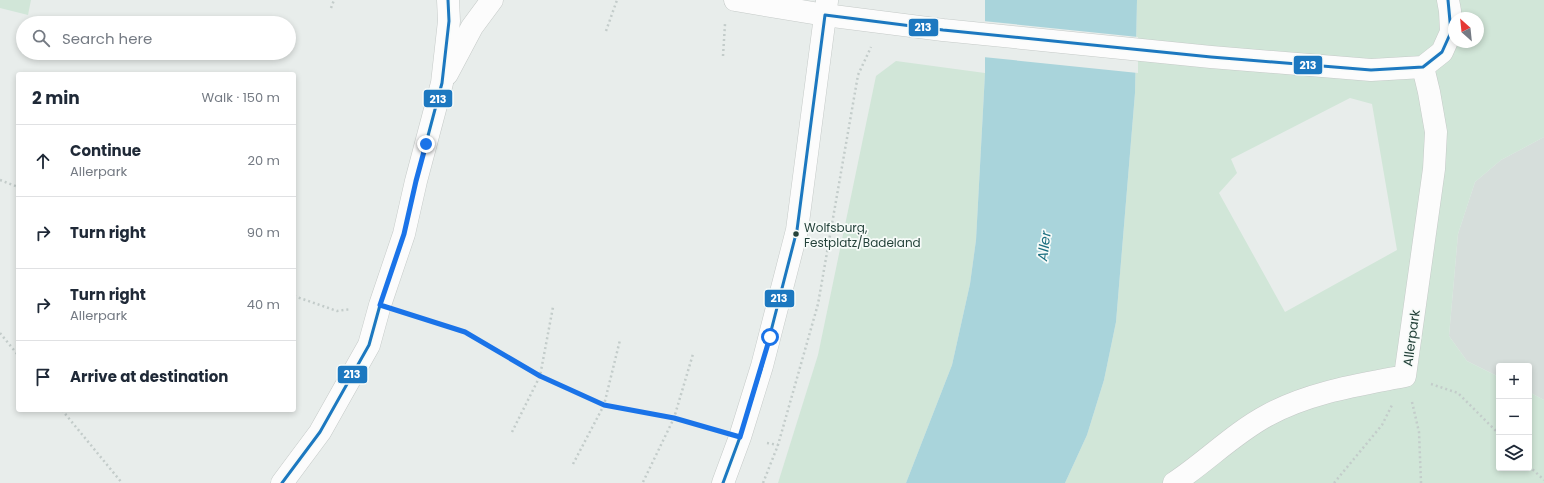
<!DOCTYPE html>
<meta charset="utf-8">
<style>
body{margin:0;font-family:Poppins,sans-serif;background:#f2f2f3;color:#1f2937}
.controls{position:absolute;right:12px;bottom:12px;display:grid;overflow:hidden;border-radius:4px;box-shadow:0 2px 6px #0003}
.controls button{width:36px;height:36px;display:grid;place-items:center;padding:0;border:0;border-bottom:1px solid #e0e1e3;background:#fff;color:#1f2937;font:20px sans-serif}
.compass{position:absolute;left:1448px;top:12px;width:36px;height:36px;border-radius:50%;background:#fff;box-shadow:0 2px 6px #0003;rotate:333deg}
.stop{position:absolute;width:12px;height:12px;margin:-9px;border:3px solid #1a73e8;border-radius:50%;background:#fff}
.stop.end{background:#1a73e8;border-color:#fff;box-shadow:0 1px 4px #0008}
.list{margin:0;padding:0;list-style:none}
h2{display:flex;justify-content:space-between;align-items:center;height:52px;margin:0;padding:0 16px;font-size:17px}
h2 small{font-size:13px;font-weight:400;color:#747a83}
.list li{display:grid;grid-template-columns:26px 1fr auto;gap:12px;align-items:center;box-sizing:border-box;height:72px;padding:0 16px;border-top:1px solid #e0e1e3}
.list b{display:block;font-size:15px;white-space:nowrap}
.list p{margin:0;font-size:13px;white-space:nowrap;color:#747a83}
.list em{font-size:13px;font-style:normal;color:#747a83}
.icon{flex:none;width:22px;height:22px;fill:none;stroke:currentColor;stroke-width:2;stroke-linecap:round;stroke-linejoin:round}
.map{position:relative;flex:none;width:1544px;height:483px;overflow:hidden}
.search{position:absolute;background:#fff;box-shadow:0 2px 6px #0003;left:16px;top:16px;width:280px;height:44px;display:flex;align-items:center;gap:10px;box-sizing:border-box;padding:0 14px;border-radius:22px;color:#747a83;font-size:15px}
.panel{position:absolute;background:#fff;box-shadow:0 2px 6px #0003;left:16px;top:72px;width:280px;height:340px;border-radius:4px}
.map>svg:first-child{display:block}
</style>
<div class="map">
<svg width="1544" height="483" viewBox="0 0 1544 483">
<rect width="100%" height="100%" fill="#e8edeb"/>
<!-- built -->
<path fill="#d6dedb" d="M 1544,137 L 1544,400 L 1529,392 L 1529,366 L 1499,366 L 1499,377 L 1467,361 L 1449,336 L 1458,234 L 1475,182 L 1501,160 Z"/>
<!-- green -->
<g fill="#d1e6d8" fill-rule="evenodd">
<path d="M 0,0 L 31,0 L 28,15 L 0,8 Z"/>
<path d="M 1137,0 L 1544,0 L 1544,137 L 1501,160 L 1475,182 L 1458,234 L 1449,336 L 1467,361 L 1499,377 L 1499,468 L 1529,468 L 1529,392 L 1544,400 L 1544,483 L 1065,483 L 1087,435 L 1104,380 L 1116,322 L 1135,93 ZM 1454,18 L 1478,18 L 1478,42 L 1454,42 ZM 1350,98 L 1372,104 L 1397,250 L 1285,312 L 1219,193 L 1237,173 L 1231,159 Z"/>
<path d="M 896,61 L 985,73 L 976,240 L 970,284 L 952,365 L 906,483 L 778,483 L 818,355 L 876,76 Z"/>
</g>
<!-- water -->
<path fill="#a9d4db" d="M 985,0 L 1137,0 L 1135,93 L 1116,322 L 1104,380 L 1087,435 L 1065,483 L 906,483 L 952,365 L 970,284 L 976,240 L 985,73 Z"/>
<!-- pier -->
<path fill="#e8edeb" d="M 983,21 L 1138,37 L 1138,73 L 983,57 Z"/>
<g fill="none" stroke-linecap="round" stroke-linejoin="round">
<defs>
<g id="minor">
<path d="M 735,0 L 825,15 L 943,30 L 1211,57 L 1371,70 L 1423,67 L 1442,52 L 1451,32 L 1450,11 L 1448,0"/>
<path d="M 447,74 L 472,27 L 492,0"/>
<path d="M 282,483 L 320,432 L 369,345 L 380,305 L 404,234 L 416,181 L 442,83 L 449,21 L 448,0"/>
<path d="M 723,483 L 740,437 L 762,366 L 797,230 L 827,1"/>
<path d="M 1174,483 C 1206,462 1234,433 1268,415 C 1310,392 1359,385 1405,376 L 1434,169 L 1436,132 L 1429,92 L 1423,67"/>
</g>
</defs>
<!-- minor casing -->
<use href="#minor" stroke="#c5cac8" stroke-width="23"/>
<!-- path -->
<g stroke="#c3ccca" stroke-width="2.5" stroke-dasharray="2 3" stroke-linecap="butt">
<path d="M 331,8 L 334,0"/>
<path d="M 606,31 L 617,0"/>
<path d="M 723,56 L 725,24"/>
<path d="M 0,180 L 18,187"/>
<path d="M 294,296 L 337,311 L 351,309"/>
<path d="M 404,313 L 465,332 L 540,376 L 604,405 L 674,418 L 715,430"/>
<path d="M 0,333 L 18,355"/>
<path d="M 1431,384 L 1458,393 L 1499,434"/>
<path d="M 1412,402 L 1419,432 L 1421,483"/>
<path d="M 62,410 L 122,483"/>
<path d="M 512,432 L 540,376 L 553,307"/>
<path d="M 767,443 L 778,445"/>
<path d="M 573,464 L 604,405 L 620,340"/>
<path d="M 1529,466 L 1544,480"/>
<path d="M 643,482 L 674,418 L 693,354"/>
<path d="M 763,483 L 778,445 L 818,304 L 858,75 L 871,47"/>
<path d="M 1334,483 L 1382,425 L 1392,405"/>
</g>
<!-- minor -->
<use href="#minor" stroke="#fcfcfc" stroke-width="22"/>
<defs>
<g id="bus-1">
<path d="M 282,483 L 320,432 L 369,345 L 380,305 L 404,234 L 416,181 L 442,83 L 449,21 L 448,0"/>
<path d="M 723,483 L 740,437 L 762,366 L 797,230 L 825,15 L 943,30 L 1211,57 L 1371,70 L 1423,67 L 1442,52 L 1451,32 L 1448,0"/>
</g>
</defs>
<!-- bus-1 casing -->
<use href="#bus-1" stroke="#f7fbf9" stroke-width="6"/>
<!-- bus-1 -->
<use href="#bus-1" stroke="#1c78c0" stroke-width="3"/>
</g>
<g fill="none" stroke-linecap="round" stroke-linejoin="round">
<!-- route -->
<path stroke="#1a73e8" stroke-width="5" d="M 426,144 L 416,181 L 404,234 L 380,305 L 465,332 L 540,376 L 604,405 L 674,418 L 740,437 L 770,337"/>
</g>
<!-- markers -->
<circle fill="#24423a" stroke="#f7fbf9" stroke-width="1.5" cx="796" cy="234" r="3.5"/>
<g text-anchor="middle" stroke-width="3.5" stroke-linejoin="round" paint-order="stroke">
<!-- bus labels -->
<g font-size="12" fill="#24423a" stroke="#f7fbf9" text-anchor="start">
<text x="804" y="232">Wolfsburg,<tspan x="804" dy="15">Festplatz/Badeland</tspan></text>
</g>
<!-- street labels -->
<g font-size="13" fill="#24423a" stroke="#f7fbf9">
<text transform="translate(1411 338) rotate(-82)" y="5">Allerpark</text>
</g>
<!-- water labels -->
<g font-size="14" font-style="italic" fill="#1c6f80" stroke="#f7fbf9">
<text transform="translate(1044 246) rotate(-83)" y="5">Aller</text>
</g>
</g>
<g stroke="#f7fbf9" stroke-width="1.5">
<rect x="908" y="18" width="31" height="19" rx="4" fill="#1c78c0"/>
<rect x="1293" y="55" width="30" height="20" rx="4" fill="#1c78c0"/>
<rect x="423" y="89" width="30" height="19" rx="4" fill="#1c78c0"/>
<rect x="764" y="289" width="31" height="19" rx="4" fill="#1c78c0"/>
<rect x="337" y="365" width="31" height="19" rx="4" fill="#1c78c0"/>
</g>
<g font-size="11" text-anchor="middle" font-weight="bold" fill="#fff">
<text x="923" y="31">213</text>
<text x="1308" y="69">213</text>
<text x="438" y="103">213</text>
<text x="779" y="302">213</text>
<text x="352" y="378">213</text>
</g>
</svg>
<div class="controls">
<button>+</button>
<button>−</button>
<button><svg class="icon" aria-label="layers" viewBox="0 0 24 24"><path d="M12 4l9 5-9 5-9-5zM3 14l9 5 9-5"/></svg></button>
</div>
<svg class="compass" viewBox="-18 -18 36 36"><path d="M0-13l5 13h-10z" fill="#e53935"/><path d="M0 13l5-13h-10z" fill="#747a83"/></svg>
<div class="stop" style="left:770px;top:337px"></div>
<div class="stop end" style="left:426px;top:144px"></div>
<div class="search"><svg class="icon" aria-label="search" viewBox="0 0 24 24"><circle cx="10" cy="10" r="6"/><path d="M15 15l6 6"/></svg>Search here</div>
<section class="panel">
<h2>2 min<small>Walk · 150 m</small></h2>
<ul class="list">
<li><svg class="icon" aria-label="ahead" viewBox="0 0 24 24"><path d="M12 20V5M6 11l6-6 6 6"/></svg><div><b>Continue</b><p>Allerpark</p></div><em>20 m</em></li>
<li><svg class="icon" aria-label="right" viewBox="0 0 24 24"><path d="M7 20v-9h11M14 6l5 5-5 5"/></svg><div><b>Turn right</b></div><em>90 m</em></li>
<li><svg class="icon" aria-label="right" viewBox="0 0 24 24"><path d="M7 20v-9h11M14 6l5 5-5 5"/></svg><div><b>Turn right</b><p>Allerpark</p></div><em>40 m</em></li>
<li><svg class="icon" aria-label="arrive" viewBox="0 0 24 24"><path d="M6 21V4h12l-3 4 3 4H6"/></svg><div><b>Arrive at destination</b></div></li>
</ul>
</section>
</div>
